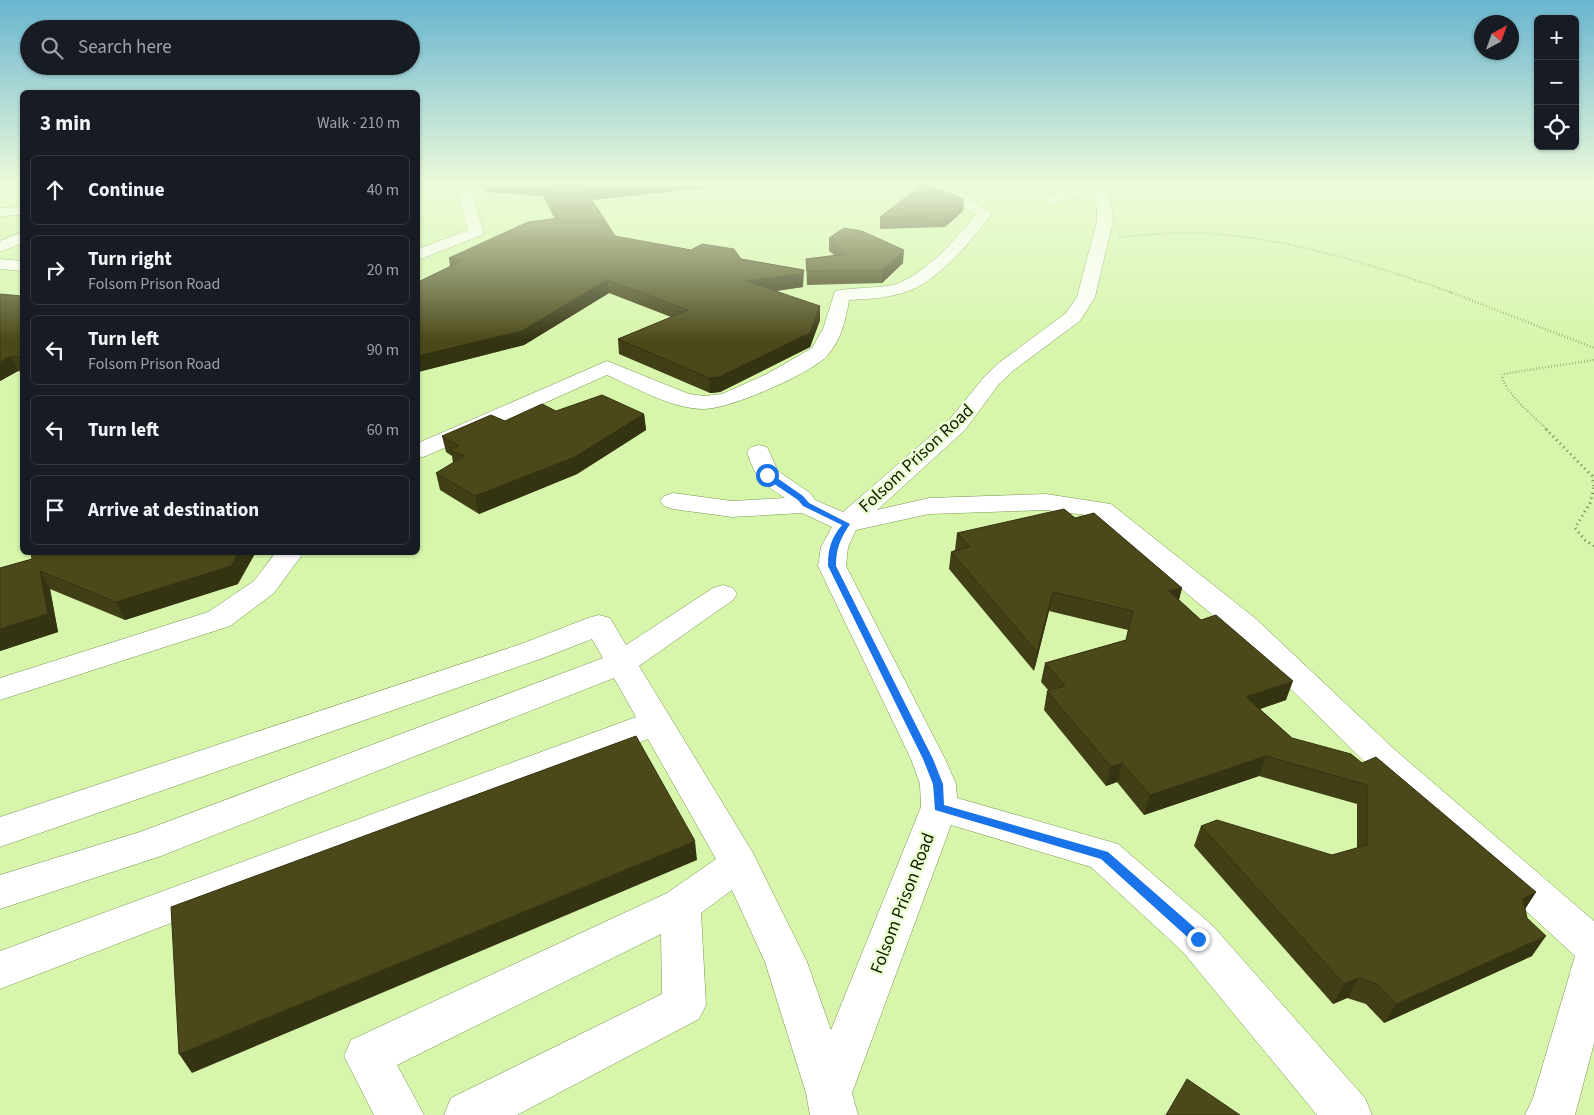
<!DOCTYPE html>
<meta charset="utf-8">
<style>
body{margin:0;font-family:"Source Sans 3",sans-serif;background:#20242c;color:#f1f3f6}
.controls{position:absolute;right:15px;top:15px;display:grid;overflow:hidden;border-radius:8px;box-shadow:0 1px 4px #0004}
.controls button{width:45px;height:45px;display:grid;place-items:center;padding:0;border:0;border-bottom:1px solid #363941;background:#171b24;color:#f1f3f6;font:25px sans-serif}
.compass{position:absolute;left:1474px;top:15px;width:45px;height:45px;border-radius:50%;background:#171b24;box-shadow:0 1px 4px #0004;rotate:41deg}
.stop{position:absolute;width:15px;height:15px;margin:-11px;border:4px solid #1a73e8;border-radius:50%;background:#fff}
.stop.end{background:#1a73e8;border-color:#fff;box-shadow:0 1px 5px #0008}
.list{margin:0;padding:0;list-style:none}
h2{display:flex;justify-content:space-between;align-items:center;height:65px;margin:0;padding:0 20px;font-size:21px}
h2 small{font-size:16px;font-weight:400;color:#9ea1a6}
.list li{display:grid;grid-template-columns:32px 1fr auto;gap:15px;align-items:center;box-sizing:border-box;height:70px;margin:0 10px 10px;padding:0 10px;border:1px solid #363941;border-radius:8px}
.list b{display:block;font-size:19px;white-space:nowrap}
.list p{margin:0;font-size:16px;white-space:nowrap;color:#9ea1a6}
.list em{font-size:16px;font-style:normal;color:#9ea1a6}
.icon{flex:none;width:28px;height:28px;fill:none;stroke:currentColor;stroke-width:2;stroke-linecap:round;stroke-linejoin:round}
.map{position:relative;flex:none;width:1594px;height:1115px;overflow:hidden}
.search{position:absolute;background:#171b24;box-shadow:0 1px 4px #0004;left:20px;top:20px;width:400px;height:55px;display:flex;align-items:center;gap:12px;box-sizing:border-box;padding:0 18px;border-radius:28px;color:#9ea1a6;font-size:19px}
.panel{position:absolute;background:#171b24;box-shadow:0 1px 4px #0004;left:20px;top:90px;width:400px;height:465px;border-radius:8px}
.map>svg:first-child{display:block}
</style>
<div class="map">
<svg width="1594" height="1115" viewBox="0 0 1594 1115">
<rect width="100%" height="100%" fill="#d7f6ac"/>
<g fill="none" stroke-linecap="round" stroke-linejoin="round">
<defs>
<g id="minor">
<path d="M 455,185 L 469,185 L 484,232 L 482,235 L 418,260 L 418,249 L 468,230 Z"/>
<path d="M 932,185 L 947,185 L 992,213 C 975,238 939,279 911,290 C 891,298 870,299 849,300 C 846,320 841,340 827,356 C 810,374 728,410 703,409 C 669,408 637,388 607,375 L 426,456 L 418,458 L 418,443 L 607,361 L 689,394 L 704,396 L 722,394 L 767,374 L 812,348 L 823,329 L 835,291 C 853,287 873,289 892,285 C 922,278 957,238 976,214 L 940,195 Z"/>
<path d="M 1082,185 L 1103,185 L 1111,203 L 1113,221 L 1095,297 L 1080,321 L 1014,370 L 999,384 L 965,430 L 877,510 L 929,498 L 1046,494 L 1111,504 L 1255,618 L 1394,749 L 1594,921 L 1594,1043 L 1575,1115 L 1525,1115 L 1533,1098 L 1575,956 L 1370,767 L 1233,632 L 1094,516 L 1046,510 L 929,514 L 856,530 L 848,547 L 846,566 L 945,759 L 956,784 L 957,798 L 1118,844 L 1213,926 L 1365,1098 L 1372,1115 L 1317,1115 L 1183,952 L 1091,867 L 951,825 L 852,1093 L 858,1115 L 810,1115 L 806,1093 L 765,962 L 732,890 L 701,913 L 706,1005 L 699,1019 L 517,1115 L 444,1115 L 451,1098 L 662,994 L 661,934 L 397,1065 L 424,1115 L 374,1115 L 344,1056 L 351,1040 L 667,893 L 716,859 L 648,739 L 0,989 L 0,951 L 636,717 L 614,678 L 161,856 L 0,909 L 0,875 L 140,832 L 603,658 L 592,639 L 543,658 L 0,847 L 0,817 L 521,644 L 588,618 L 599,615 L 610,618 L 626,645 L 713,588 L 723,585 L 733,588 L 737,594 L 733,600 L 639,666 L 753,853 L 807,962 L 831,1030 L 921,807 L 920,784 L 911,759 L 818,566 L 821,547 L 832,527 L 802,513 L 732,517 L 673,509 L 664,506 L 660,501 L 664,496 L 673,493 L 732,501 L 785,498 C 760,481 757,481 747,452 L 751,447 L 759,445 L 767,447 L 778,471 L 810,493 L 815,500 L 843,512 L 949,420 L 985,376 L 1000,362 L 1066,313 L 1077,297 L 1097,221 L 1097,207 L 1092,191 L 1054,204 L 1047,200 L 1049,197 Z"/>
<path d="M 22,207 L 22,215 L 0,216 L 0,208 Z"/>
<path d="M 22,232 L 22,243 L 0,252 L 0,241 Z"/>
<path d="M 0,259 L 22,261 L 22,271 L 0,269 Z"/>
<path d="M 276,552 L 304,552 L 274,593 L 230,626 L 0,700 L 0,678 L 208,612 L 254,581 Z"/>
</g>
</defs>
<!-- minor casing -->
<use href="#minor" stroke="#79954f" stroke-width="1"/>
<!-- path-far2 -->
<path stroke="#6c7f4f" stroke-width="2" stroke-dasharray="0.5 2" stroke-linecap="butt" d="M 1119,237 C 1145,235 1172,232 1199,233 C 1286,237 1371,264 1453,293"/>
<!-- path-far1 -->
<g stroke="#6c7f4f" stroke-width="2.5" stroke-dasharray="0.5 2.5" stroke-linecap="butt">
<path d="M 1450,292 L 1594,348"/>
<path d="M 1547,430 C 1535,417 1502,391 1502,374 L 1594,360"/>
</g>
<!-- path -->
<g stroke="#6c7f4f" stroke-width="3" stroke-dasharray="1 4" stroke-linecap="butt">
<path d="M 1546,429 L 1592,476 L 1594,486"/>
<path d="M 1594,488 L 1590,503 L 1575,528 L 1585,540 L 1594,546"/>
</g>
<!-- minor -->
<use href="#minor" fill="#fff" fill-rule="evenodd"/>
</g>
<!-- wall -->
<g fill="#403f16">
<path d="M 483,185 L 731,185 L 592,200 L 615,236 L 804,270 L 803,287 L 776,291 L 820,320 L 810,347 L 720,392 L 710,393 L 619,354 L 618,339 L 671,317 L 609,293 L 524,345 L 418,372 L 418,282 L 450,266 L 449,258 L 555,219 L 543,196 L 486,192 Z"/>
<path d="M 852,185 L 866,185 L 866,187 Z"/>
<path d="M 963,211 L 945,227 L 880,229 L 880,217 Z"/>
<path d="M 829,238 L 903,263 L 882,283 L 807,285 L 806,259 L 834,255 L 829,251 Z"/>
<path d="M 22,296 L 22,372 L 18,371 L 0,381 Z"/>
<path d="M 556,411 L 644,414 L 646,430 L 577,474 L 479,514 L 440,490 L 436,473 L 453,463 L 452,456 L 446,452 L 442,436 L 505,421 Z"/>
<path d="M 1075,518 L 1182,588 L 1179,600 L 1286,700 L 1260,709 L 1292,738 L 1362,763 L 1536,892 L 1525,909 L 1532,956 L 1384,1023 L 1366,1004 L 1347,998 L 1333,1004 L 1194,846 L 1201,826 L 1332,855 L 1357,848 L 1357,804 L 1259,776 L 1144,815 L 1117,782 L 1106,786 L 1044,710 L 1047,691 L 1049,691 L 1041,682 L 1045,663 L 1126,640 L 1128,630 L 1049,611 L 1034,671 L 949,569 L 951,552 L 955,550 L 957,533 Z"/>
<path d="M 32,559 L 238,584 L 125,620 L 50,589 L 58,632 L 0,651 L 0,568 Z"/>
</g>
<!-- shaded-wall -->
<g fill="#343312">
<path d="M 619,185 L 731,185 L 587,200 L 585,189 Z"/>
<path d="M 964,199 L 963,211 L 945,227 L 946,215 Z"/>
<path d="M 904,250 L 903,263 L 882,283 L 883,270 Z"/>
<path d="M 803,274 L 803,287 L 747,295 L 746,281 Z"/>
<path d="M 607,280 L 609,293 L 524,345 L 418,372 L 418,356 Z"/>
<path d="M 820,306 L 820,320 L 810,347 L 720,392 L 710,393 L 709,378 Z"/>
<path d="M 11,356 L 18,371 L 0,381 L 0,362 Z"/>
<path d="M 644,414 L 646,430 L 577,474 L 479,514 L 475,496 Z"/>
<path d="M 239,552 L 256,552 L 238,584 L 125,620 L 116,602 Z"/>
<path d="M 40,571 L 50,589 L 58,632 L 0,651 L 0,629 Z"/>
<path d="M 1182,588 L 1177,606 L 1169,591 Z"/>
<path d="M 1053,592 L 1049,611 L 1034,671 L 1037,652 Z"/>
<path d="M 1293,681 L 1286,700 L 1240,716 L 1246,697 Z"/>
<path d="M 1266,756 L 1259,776 L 1144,815 L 1150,795 Z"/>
<path d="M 1122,763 L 1117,782 L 1106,786 L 1111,767 Z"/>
<path d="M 695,841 L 697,860 L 192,1073 L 179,1054 Z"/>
<path d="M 1536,892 L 1523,912 L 1523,899 Z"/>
<path d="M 1546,936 L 1532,956 L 1384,1023 L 1396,1004 Z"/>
<path d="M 1358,978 L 1347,998 L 1333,1004 L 1344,984 Z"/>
</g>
<!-- building -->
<g fill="#4b491a" stroke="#343312">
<path d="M 541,185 L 619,185 L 585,189 L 615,236 L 691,250 L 702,244 L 734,249 L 741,259 L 804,270 L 803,274 L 746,281 L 820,306 L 810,333 L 719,377 L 709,378 L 618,339 L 688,310 L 607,280 L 522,331 L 418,356 L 418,282 L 462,261 L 449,258 L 528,222 L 559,218 Z"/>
<path d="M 922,185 L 929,185 L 964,199 L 946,215 L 880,217 Z"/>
<path d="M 844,228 L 862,231 L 904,250 L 883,270 L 807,271 L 806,259 L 847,254 L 829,238 Z"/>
<path d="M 0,294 L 22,296 L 22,357 L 11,356 L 0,362 Z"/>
<path d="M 602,395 L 644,414 L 575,457 L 475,496 L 436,473 L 464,456 L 450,450 L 459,446 L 442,436 L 491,415 L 505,421 L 542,404 L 556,411 Z"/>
<path d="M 1064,509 L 1075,518 L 1094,513 L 1182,588 L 1169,591 L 1201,620 L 1216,615 L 1293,681 L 1246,697 L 1292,738 L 1351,754 L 1362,763 L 1376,757 L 1536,892 L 1523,899 L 1527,918 L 1546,936 L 1396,1004 L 1377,984 L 1358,978 L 1344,984 L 1201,826 L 1217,820 L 1332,855 L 1367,845 L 1367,785 L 1266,756 L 1150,795 L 1122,763 L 1111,767 L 1047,691 L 1065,686 L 1045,663 L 1126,640 L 1133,611 L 1053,592 L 1037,652 L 951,552 L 970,547 L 957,533 Z"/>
<path d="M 31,552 L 239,552 L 231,566 L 116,602 L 40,571 L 48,614 L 0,629 L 0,568 L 32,559 Z"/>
<path d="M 636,736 L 695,841 L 179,1054 L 171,907 Z"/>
<path d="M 1187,1079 L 1240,1115 L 1166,1115 Z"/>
</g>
<!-- sky -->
<linearGradient id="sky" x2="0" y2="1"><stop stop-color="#69b5d0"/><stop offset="0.54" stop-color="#edfbda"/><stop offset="1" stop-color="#edfbda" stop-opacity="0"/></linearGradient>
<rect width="1594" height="341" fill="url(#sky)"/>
<!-- route -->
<path fill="#1a73e8" d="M 764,473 L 770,473 L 803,496 L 809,503 L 850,524 C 840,539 836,549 836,566 L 933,759 L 943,784 L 944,805 L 1108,852 L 1203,935 L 1204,939 L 1203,943 L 1194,943 L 1101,859 L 935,810 L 933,784 L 923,759 L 828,566 C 828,549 831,538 842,525 L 803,506 L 798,500 L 764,477 Z"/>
<g text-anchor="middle" stroke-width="5" stroke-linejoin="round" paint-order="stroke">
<!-- street labels -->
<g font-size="18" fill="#111b01" stroke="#ebfed2">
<text transform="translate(916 458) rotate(-43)" y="6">Folsom Prison Road</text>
<text transform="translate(902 903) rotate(-69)" y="6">Folsom Prison Road</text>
</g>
</g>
</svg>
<div class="controls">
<button>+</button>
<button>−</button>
<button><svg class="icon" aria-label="locate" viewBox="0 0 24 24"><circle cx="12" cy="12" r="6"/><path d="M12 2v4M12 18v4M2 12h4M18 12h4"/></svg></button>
</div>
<svg class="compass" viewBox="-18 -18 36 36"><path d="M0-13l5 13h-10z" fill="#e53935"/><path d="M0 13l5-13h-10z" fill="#9ea1a6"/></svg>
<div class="stop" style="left:767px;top:475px"></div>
<div class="stop end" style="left:1198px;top:939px"></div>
<div class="search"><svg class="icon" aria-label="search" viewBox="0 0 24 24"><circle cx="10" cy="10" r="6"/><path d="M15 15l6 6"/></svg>Search here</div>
<section class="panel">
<h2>3 min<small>Walk · 210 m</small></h2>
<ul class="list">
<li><svg class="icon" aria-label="ahead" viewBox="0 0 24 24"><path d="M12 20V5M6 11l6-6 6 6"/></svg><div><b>Continue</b></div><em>40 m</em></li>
<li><svg class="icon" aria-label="right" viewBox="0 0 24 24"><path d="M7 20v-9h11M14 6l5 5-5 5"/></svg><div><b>Turn right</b><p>Folsom Prison Road</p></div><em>20 m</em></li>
<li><svg class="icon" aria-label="left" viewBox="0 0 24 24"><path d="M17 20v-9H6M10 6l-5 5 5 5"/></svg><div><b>Turn left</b><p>Folsom Prison Road</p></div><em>90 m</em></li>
<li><svg class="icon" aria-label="left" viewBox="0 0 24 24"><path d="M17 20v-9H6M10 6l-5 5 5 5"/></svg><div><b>Turn left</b></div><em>60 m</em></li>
<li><svg class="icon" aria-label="arrive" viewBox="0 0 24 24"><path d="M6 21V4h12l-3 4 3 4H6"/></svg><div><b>Arrive at destination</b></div></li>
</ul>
</section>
</div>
